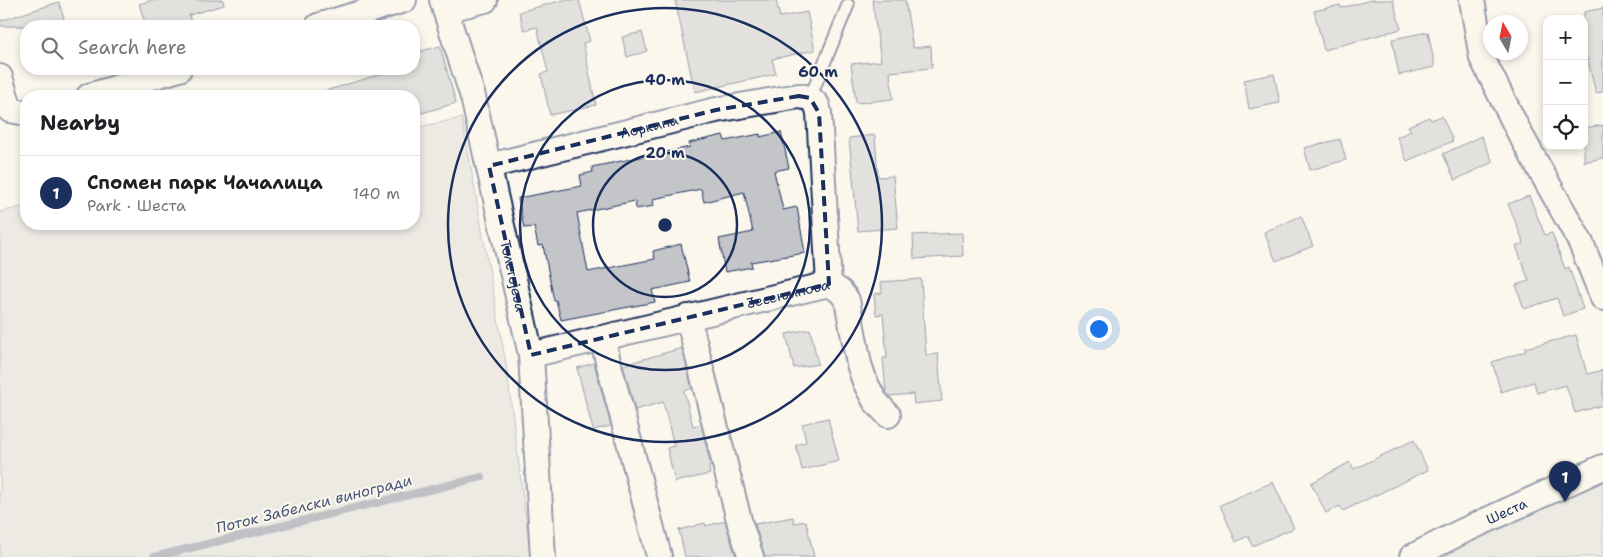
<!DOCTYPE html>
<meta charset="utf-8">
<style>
body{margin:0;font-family:"Shantell Sans",sans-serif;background:#f2f2f2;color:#202124}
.controls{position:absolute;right:15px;top:15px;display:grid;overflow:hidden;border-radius:10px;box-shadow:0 2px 8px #0003}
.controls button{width:45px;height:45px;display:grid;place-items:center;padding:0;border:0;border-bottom:1px solid #e0e0e0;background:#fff;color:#202124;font:25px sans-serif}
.compass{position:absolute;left:1483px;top:15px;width:45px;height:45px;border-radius:50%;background:#fff;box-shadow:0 2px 8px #0003;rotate:350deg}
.you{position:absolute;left:1098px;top:328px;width:18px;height:18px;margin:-12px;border:4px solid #fff;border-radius:50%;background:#1a73e8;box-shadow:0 0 0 8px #1a73e833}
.badge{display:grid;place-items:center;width:32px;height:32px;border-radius:50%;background:#1b2f5e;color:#fff;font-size:16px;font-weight:700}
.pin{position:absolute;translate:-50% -41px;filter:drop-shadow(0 1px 2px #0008)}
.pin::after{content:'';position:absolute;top:26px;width:18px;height:15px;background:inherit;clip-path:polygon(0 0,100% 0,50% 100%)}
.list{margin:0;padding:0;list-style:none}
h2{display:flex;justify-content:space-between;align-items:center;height:65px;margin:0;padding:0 20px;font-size:21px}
h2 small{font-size:16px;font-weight:400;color:#757577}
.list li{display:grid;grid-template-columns:32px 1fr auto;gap:15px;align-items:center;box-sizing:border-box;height:75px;padding:0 20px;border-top:1px solid #e0e0e0}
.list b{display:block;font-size:19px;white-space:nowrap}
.list p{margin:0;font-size:16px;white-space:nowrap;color:#757577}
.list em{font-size:16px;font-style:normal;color:#757577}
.icon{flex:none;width:28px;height:28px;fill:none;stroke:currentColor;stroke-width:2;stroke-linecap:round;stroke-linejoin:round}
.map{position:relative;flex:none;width:1603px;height:557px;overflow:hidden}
.search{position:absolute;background:#fff;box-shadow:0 2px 8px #0003;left:20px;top:20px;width:400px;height:55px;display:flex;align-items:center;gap:12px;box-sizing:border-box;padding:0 18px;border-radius:20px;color:#757577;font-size:19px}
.panel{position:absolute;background:#fff;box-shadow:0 2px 8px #0003;left:20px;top:90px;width:400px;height:140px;border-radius:20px}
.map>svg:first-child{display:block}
</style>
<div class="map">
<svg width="1603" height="557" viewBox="0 0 1603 557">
<rect width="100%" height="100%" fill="#fbf7ec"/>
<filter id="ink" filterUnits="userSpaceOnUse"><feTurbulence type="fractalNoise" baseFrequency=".02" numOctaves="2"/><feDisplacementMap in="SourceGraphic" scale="10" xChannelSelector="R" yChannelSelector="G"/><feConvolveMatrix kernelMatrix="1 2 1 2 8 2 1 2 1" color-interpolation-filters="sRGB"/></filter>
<g filter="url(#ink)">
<!-- green -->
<g fill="#dadad7" stroke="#7a849a">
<path d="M 462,118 L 506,364 L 531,557 L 0,557 L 0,212 L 26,206 L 26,224 L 414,224 L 414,128 Z"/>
<path d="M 1603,467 L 1603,557 L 1412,557 Z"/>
</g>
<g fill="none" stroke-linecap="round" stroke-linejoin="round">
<!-- stream -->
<path stroke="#747e96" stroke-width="8" d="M 154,557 L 482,477"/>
</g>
<!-- building -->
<g fill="#c3c5c9" stroke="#1b2f5e">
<path d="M 153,0 L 223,0 L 224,5 L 189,15 L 192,26 L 146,26 L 139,4 Z"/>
<path d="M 563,0 L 579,0 L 590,41 L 583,43 L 596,105 L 550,115 L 541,74 L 548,72 L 537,27 L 524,30 L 519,12 Z"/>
<path d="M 675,0 L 776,0 L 780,17 L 807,12 L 815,50 L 772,59 L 776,74 L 695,92 Z"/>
<path d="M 872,0 L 905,0 L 913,48 L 931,46 L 932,68 L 890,72 L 893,99 L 856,103 L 851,64 L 881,61 Z"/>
<path d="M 1371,0 L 1393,0 L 1401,29 L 1324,50 L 1314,11 L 1340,5 L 1341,8 Z"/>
<path d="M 59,2 L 66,26 L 0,26 L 0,21 Z"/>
<path d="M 1603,8 L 1603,92 L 1596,93 L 1584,46 L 1584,12 Z"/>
<path d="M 642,32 L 647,51 L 627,57 L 622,37 Z"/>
<path d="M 1428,32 L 1435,67 L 1399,75 L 1392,39 Z"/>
<path d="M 440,46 L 456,103 L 415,115 L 414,96 L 323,96 L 322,92 L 397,69 L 414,69 L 414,64 L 421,61 L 418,52 Z"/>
<path d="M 1274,74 L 1280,103 L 1249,109 L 1244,80 Z"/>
<path d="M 1442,116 L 1453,141 L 1407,161 L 1397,137 L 1411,131 L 1408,126 L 1429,117 L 1431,120 Z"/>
<path d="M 1603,125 L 1603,158 L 1584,162 L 1584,128 Z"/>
<path d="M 781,132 L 789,168 L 774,171 L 783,210 L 797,207 L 805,253 L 751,262 L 752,267 L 725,272 L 719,239 L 753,232 L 744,192 L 704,202 L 701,189 L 653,199 L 654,206 L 636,209 L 635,201 L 577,213 L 588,272 L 655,259 L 653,251 L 681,244 L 690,282 L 652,290 L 655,302 L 561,320 L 556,300 L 554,301 L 543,245 L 538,246 L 534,227 L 524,228 L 518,198 L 582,186 L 580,175 L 593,172 L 592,167 L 690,147 L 689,143 L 723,135 L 725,141 L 760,134 L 760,137 Z"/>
<path d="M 875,135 L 878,177 L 893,176 L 898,228 L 858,231 L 849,138 Z"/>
<path d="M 1481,136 L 1493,162 L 1455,180 L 1443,154 Z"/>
<path d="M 1340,139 L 1346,160 L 1310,170 L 1304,148 Z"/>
<path d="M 1529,196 L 1545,235 L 1552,233 L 1565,269 L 1569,267 L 1583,309 L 1563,316 L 1557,298 L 1524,309 L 1516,285 L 1529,281 L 1516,246 L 1524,243 L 1508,204 Z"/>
<path d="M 1301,216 L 1313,246 L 1276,261 L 1264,232 Z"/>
<path d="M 962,233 L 963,256 L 914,259 L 913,235 Z"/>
<path d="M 921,279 L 926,355 L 938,354 L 942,401 L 914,404 L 913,394 L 889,396 L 886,392 L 883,358 L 887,358 L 883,314 L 876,315 L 874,294 L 882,293 L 881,282 Z"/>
<path d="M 810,329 L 818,364 L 794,368 L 786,334 Z"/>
<path d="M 1576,335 L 1587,374 L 1603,370 L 1603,405 L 1575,413 L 1566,385 L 1537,393 L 1534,382 L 1501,392 L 1492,362 L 1526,351 L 1525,348 Z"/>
<path d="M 682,348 L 692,388 L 684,391 L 693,426 L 701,424 L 711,466 L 709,467 L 710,474 L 675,482 L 667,448 L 674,446 L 663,402 L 635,410 L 623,365 Z"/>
<path d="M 594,363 L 611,426 L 593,430 L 577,368 Z"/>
<path d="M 828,418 L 839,461 L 802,470 L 796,445 L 806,442 L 802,424 Z"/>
<path d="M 1414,440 L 1428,470 L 1343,511 L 1340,506 L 1326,513 L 1311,483 L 1350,462 L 1354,469 Z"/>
<path d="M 1273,482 L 1294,528 L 1252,546 L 1248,536 L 1236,542 L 1220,505 Z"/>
<path d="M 793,517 L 794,523 L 806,521 L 814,557 L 764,557 L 755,524 Z"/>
<path d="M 725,521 L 736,557 L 685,557 L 679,530 L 705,523 L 706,526 Z"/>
</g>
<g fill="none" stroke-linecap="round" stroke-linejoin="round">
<defs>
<path id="lane" d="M 810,98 L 848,5"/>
<g id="street">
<path id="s1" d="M 442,0 L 473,97 L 531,355 L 543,557"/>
<path d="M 1472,0 L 1482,58 L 1519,132 L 1581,243 L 1603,298"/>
<path d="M 445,10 L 485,0"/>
<path d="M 318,26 L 404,0"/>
<path d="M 0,77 L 10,110 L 26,113"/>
<path d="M 89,96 L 179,69"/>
<path id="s2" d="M 489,166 L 716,110 L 799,96 L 810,98 L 817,105 L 819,113 L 829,284"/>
<path d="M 688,317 L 740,524 L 751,557"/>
<path d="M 602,338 L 659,556"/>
<path id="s3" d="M 531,355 L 829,284 L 840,291 L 847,300 L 859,364 L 865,382 L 875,401 L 888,415"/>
<path id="s4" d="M 1412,557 L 1461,532 L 1603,467"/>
</g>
</defs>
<!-- lane casing -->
<use href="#lane" stroke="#1b2f5e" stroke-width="15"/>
<!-- street casing -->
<use href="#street" stroke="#1b2f5e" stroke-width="28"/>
<!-- lane -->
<use href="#lane" stroke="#fbf7ec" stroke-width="11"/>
<!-- street -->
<use href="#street" stroke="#fbf7ec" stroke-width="24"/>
</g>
</g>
<!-- marked area -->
<path d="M0 0H1603V557H0ZM 799,96 L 810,98 L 819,113 L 829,284 L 531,355 L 489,166 L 716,110 Z" fill="#fbf7ec" fill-opacity=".55" fill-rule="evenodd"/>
<path fill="none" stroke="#1b2f5e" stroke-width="4" stroke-dasharray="10 6" stroke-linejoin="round" d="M 799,96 L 810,98 L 819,113 L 829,284 L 531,355 L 489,166 L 716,110 Z"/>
<!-- distance rings -->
<g fill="none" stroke="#1b2f5e" stroke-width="2.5">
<circle cx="665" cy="225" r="72"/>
<circle cx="665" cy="225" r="145"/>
<circle cx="665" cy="225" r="217"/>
</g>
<g text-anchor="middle" stroke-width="4" stroke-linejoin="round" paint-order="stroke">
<!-- street labels -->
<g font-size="14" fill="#1b2f5e" stroke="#fbf7ec">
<text dy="5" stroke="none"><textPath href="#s2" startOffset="165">Лоркина</textPath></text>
<text dy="5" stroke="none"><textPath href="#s1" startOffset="285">Толстојева</textPath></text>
<text dy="5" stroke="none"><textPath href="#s3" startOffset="264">Јесењинова</textPath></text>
<text dy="5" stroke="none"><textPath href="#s4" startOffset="105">Шеста</textPath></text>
</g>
<!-- water labels -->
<g font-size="15" font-style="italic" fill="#47577a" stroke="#fbf7ec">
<text transform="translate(314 504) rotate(-14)" y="5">Поток Забелски виногради</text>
</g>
</g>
<circle cx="665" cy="225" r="8" fill="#1b2f5e" stroke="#fbf7ec" stroke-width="2.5"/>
<g font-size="15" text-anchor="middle" font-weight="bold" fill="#1b2f5e" stroke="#fbf7ec" stroke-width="4" stroke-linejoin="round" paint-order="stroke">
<text x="818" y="77">60 m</text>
<text x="665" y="85">40 m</text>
<text x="665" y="158">20 m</text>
</g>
</svg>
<div class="controls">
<button>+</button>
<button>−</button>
<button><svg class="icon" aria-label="locate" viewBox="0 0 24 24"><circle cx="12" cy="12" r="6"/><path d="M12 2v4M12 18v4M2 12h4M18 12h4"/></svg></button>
</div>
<svg class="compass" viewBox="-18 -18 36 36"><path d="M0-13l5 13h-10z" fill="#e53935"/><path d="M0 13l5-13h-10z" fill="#757577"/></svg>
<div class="you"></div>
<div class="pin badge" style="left:1565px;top:502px">1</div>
<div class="search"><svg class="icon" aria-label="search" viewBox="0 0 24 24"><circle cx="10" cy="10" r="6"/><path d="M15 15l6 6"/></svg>Search here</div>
<section class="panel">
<h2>Nearby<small></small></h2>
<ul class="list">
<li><span class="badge">1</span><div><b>Спомен парк Чачалица</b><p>Park · Шеста</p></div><em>140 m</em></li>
</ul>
</section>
</div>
